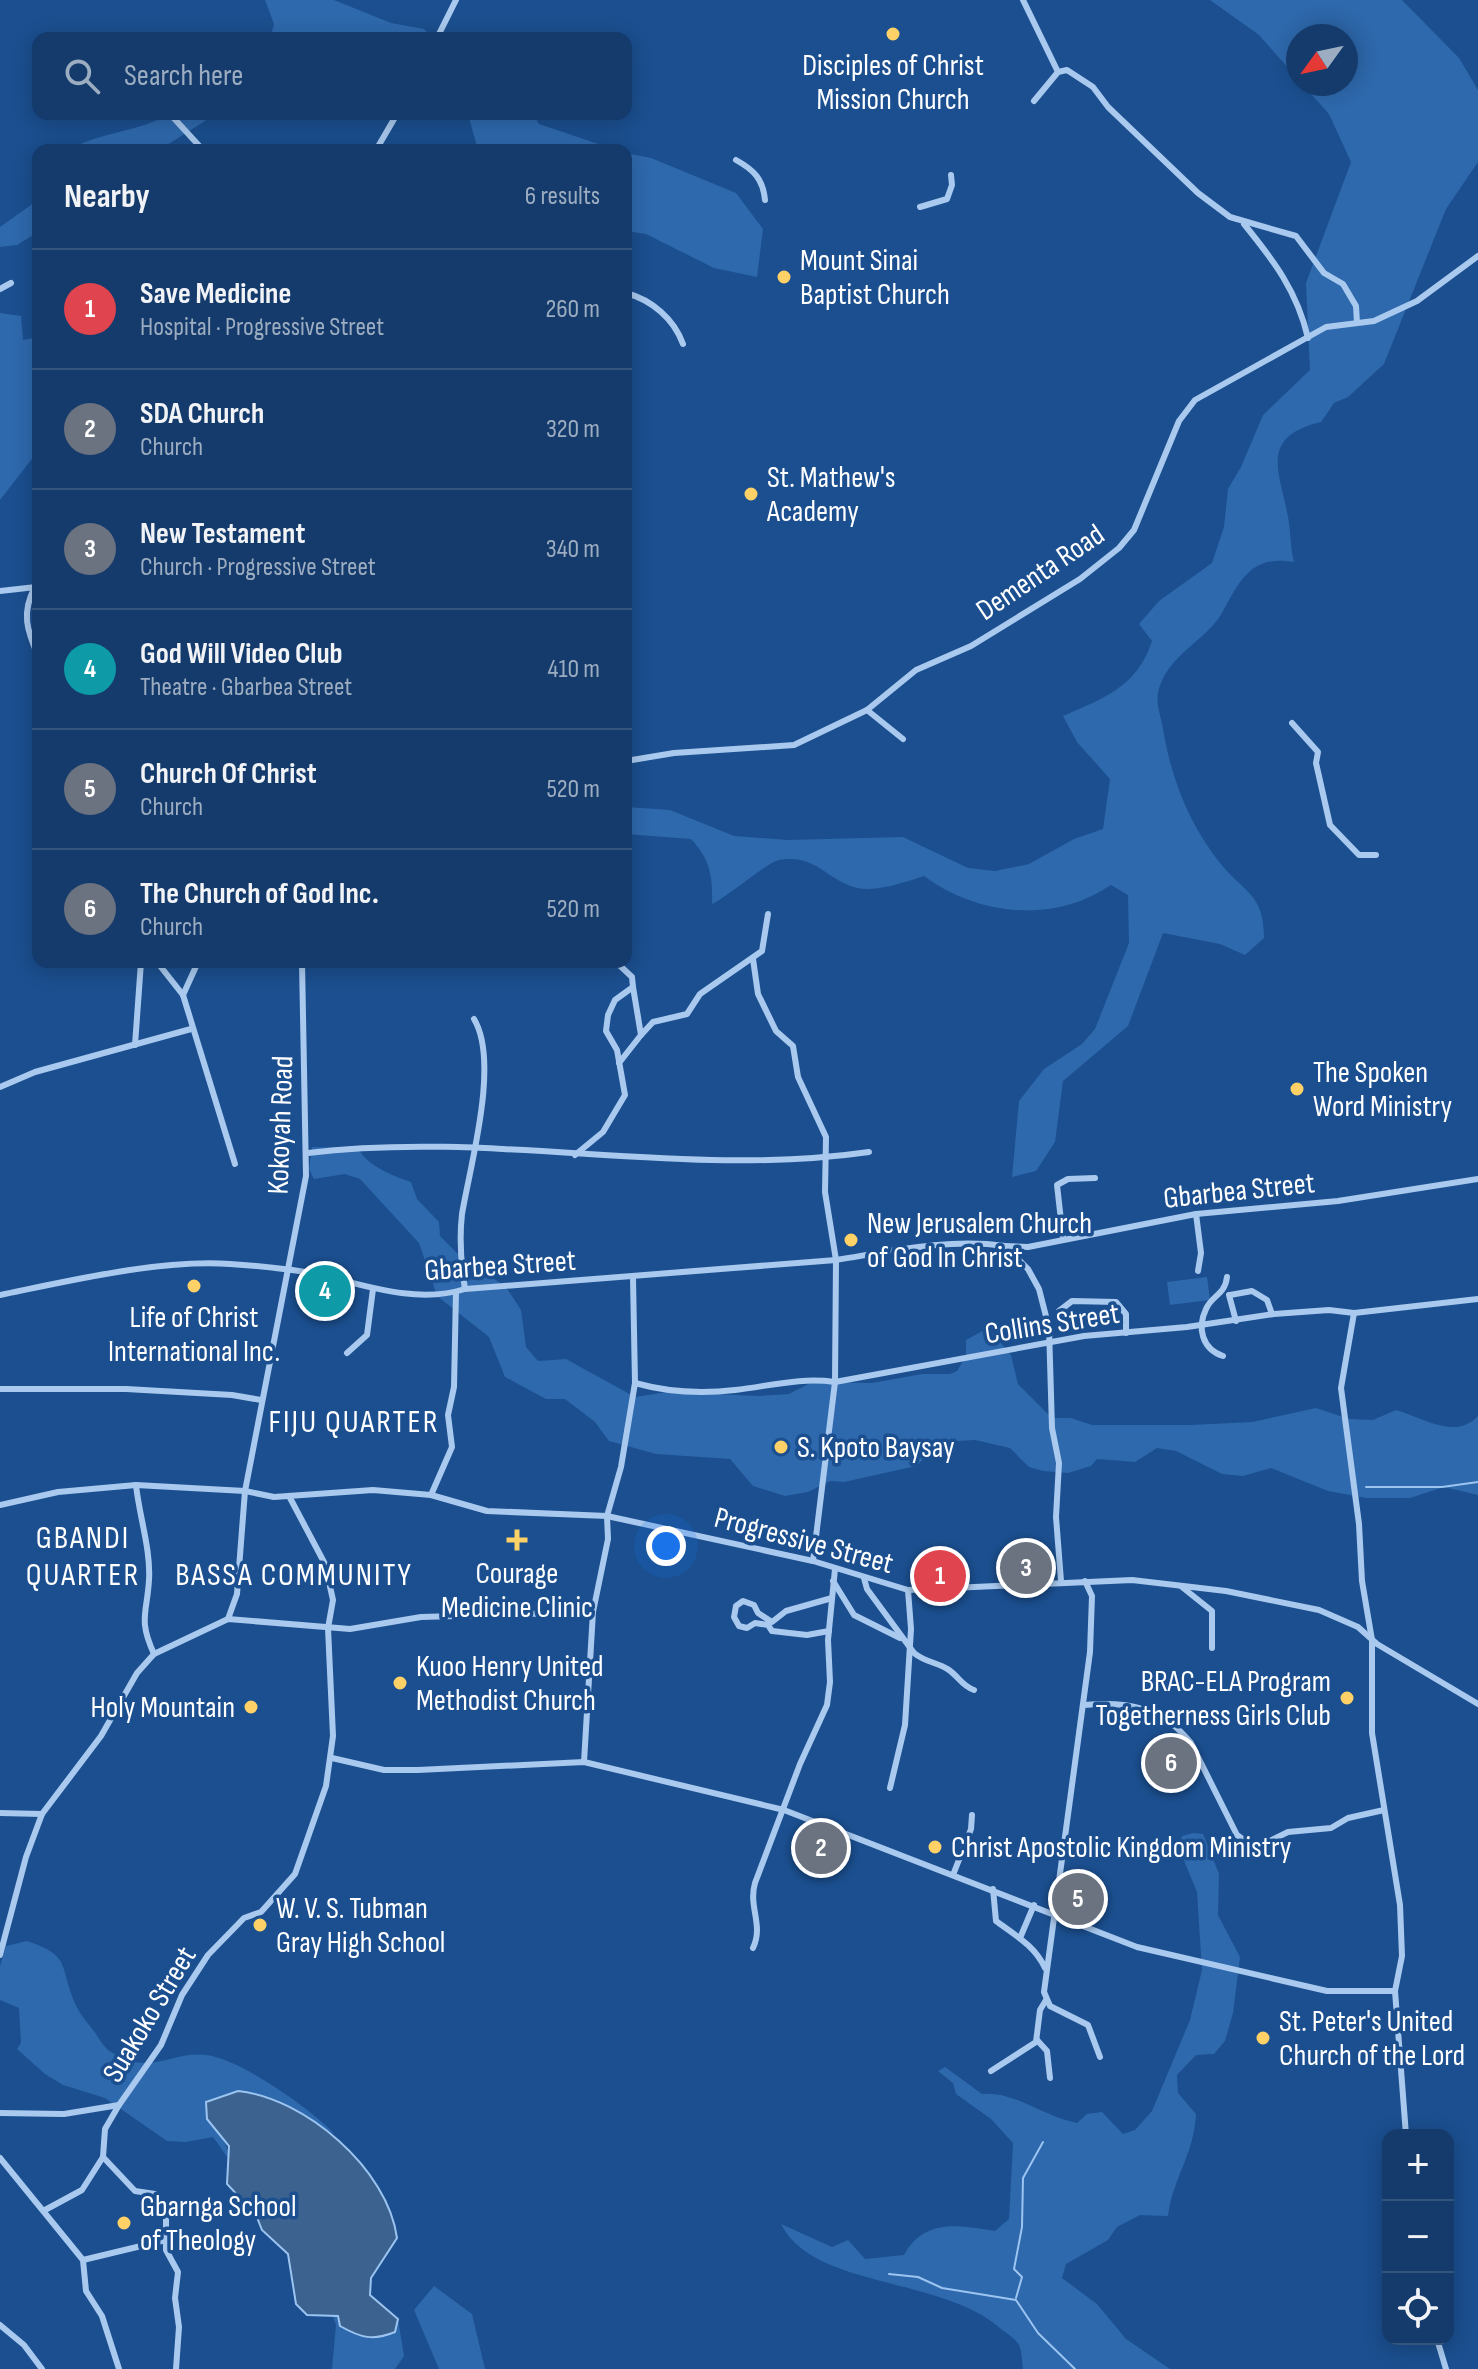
<!DOCTYPE html>
<meta charset="utf-8">
<style>
body{margin:0;font-family:"Sofia Sans Condensed",sans-serif;background:#1d4271;color:#f1f3f6}
.controls{position:absolute;right:24px;bottom:24px;display:grid;overflow:hidden;border-radius:16px;box-shadow:0 4px 20px #0003}
.controls button{width:72px;height:72px;display:grid;place-items:center;padding:0;border:0;border-bottom:2px solid #33557e;background:#143b6b;color:#f1f3f6;font:40px sans-serif}
.compass{position:absolute;left:1286px;top:24px;width:72px;height:72px;border-radius:50%;background:#143b6b;box-shadow:0 4px 20px #0003;rotate:237deg}
.you{position:absolute;left:666px;top:1546px;width:28px;height:28px;margin:-20px;border:6px solid #fff;border-radius:50%;background:#1a73e8;box-shadow:0 0 0 12px #1a73e833}
.badge{display:grid;place-items:center;width:52px;height:52px;border-radius:50%;background:#90b9f0;color:#fff;font-size:26px;font-weight:700}
.pin{position:absolute;translate:-50% -50%;border:4px solid #fff;box-shadow:0 2px 8px #0006}
.list{margin:0;padding:0;list-style:none}
h2{display:flex;justify-content:space-between;align-items:center;height:104px;margin:0;padding:0 32px;font-size:34px}
h2 small{font-size:26px;font-weight:400;color:#9dadc1}
.list li{display:grid;grid-template-columns:52px 1fr auto;gap:24px;align-items:center;box-sizing:border-box;height:120px;padding:0 32px;border-top:2px solid #33557e}
.list b{display:block;font-size:30px;white-space:nowrap}
.list p{margin:0;font-size:26px;white-space:nowrap;color:#9dadc1}
.list em{font-size:26px;font-style:normal;color:#9dadc1}
.icon{flex:none;width:44px;height:44px;fill:none;stroke:currentColor;stroke-width:2;stroke-linecap:round;stroke-linejoin:round}
.map{position:relative;flex:none;width:1478px;height:2369px;overflow:hidden}
.search{position:absolute;background:#143b6b;box-shadow:0 4px 20px #0003;left:32px;top:32px;width:600px;height:88px;display:flex;align-items:center;gap:20px;box-sizing:border-box;padding:0 28px;border-radius:16px;color:#9dadc1;font-size:30px}
.panel{position:absolute;background:#143b6b;box-shadow:0 4px 20px #0003;left:32px;top:144px;width:600px;height:824px;border-radius:16px}
.map>svg:first-child{display:block}
</style>
<div class="map">
<svg width="1478" height="2369" viewBox="0 0 1478 2369">
<rect width="100%" height="100%" fill="#1b4f8f"/>
<!-- green -->
<g fill="#2e69ad">
<path d="M 265,0 L 334,0 L 391,23 L 424,29 L 433,38 L 270,38 L 274,24 Z"/>
<path d="M 1210,0 L 1402,0 L 1459,58 L 1478,90 L 1478,162 L 1446,209 L 1384,364 L 1348,397 L 1334,403 L 1321,422 C 1258,437 1280,472 1288,517 C 1291,532 1290,547 1294,562 C 1251,555 1241,579 1222,613 C 1205,642 1166,655 1158,693 C 1156,702 1160,714 1162,723 C 1170,775 1187,821 1220,863 C 1244,893 1264,893 1264,938 L 1245,955 L 1220,944 L 1163,933 L 1128,1026 L 1063,1081 L 1055,1142 L 1036,1171 L 1012,1177 L 1019,1101 L 1044,1069 L 1082,1044 L 1095,1029 L 1129,943 L 1128,895 L 1111,885 C 1054,924 978,916 924,876 C 905,882 878,892 858,888 C 827,881 816,853 779,860 C 766,863 729,896 712,904 C 713,877 710,859 691,839 L 626,834 L 626,807 L 670,810 L 734,836 L 787,840 L 903,837 L 968,868 L 995,871 L 1029,864 L 1074,839 L 1103,829 L 1110,779 L 1077,742 L 1063,716 C 1104,698 1137,687 1152,641 L 1139,624 L 1159,601 L 1212,563 L 1224,527 L 1228,489 L 1241,467 L 1263,415 L 1310,370 L 1306,283 L 1351,162 L 1329,114 L 1302,84 L 1346,84 L 1346,36 L 1298,36 L 1298,79 L 1259,35 Z"/>
<path d="M 169,114 L 216,114 L 159,150 L 72,150 C 86,135 144,131 169,114 Z"/>
<path d="M 468,114 L 533,114 L 539,124 L 616,150 L 478,150 Z"/>
<path d="M 626,153 L 651,158 L 736,193 L 763,229 L 757,277 L 714,268 L 646,234 L 626,231 Z"/>
<path d="M 38,200 L 38,232 L 17,245 L 0,247 L 0,227 Z"/>
<path d="M 0,313 L 21,316 L 23,340 L 38,337 L 38,451 L 0,500 Z"/>
<path d="M 312,1147 L 358,1148 C 367,1166 393,1176 411,1182 L 417,1199 L 439,1222 L 440,1236 L 459,1255 L 506,1287 L 521,1310 L 526,1347 L 538,1361 L 566,1359 L 635,1397 L 667,1392 L 760,1396 L 789,1394 L 812,1382 L 872,1383 L 922,1374 L 950,1374 L 957,1371 L 966,1356 L 966,1340 L 988,1328 L 1011,1355 L 1018,1384 L 1052,1418 L 1071,1418 L 1092,1425 L 1191,1425 L 1252,1422 L 1316,1408 L 1349,1419 L 1373,1420 L 1396,1410 C 1422,1417 1455,1441 1478,1416 L 1478,1495 L 1444,1487 L 1410,1498 L 1366,1498 L 1328,1491 L 1271,1468 L 1243,1476 L 1222,1474 L 1176,1451 L 1157,1448 L 1135,1462 L 1097,1459 L 1091,1466 L 1068,1473 L 1043,1471 L 1029,1467 L 1010,1448 L 975,1440 L 958,1441 L 937,1447 L 916,1466 L 844,1482 L 830,1481 L 808,1492 L 785,1496 L 753,1486 L 730,1459 L 656,1454 L 609,1441 L 595,1422 L 565,1399 L 546,1399 L 505,1377 L 489,1337 L 437,1296 L 419,1243 L 360,1179 L 345,1174 L 314,1179 L 309,1169 Z"/>
<path d="M 1207,1277 L 1210,1300 L 1170,1305 L 1167,1282 Z"/>
<path d="M 1193,1833 L 1203,1834 L 1219,1874 L 1218,1915 L 1240,1957 L 1233,2013 L 1225,2041 L 1214,2054 L 1196,2055 L 1177,2075 L 1178,2093 L 1196,2114 C 1194,2155 1173,2177 1168,2216 L 1140,2215 L 1117,2227 L 1108,2240 L 1066,2264 L 1062,2278 L 1097,2304 L 1126,2339 L 1170,2369 L 1023,2369 C 1022,2362 1022,2351 1019,2345 C 1016,2339 1006,2333 1001,2329 C 942,2276 813,2289 781,2224 L 832,2247 L 848,2240 L 865,2259 L 904,2255 C 924,2218 959,2225 995,2231 L 1009,2219 L 1013,2143 L 991,2119 L 956,2094 L 953,2083 L 938,2071 L 945,2067 L 982,2094 C 1015,2091 1044,2117 1077,2123 L 1087,2114 L 1102,2112 L 1123,2134 L 1135,2130 L 1152,2111 L 1190,2020 L 1202,1970 L 1197,1892 L 1178,1846 L 1182,1836 Z"/>
<path d="M 27,1941 C 72,1956 59,1966 75,2003 C 79,2014 89,2024 96,2034 C 100,2040 105,2049 111,2052 C 153,2077 169,2051 206,2055 C 241,2059 309,2108 335,2134 C 289,2109 258,2079 206,2102 C 208,2126 228,2137 230,2161 L 213,2137 L 186,2142 L 167,2141 L 105,2098 L 63,2085 L 45,2074 L 17,2049 L 21,2043 L 19,2008 L 0,2000 L 0,1966 L 6,1946 Z"/>
<path d="M 434,2286 L 472,2314 L 485,2369 L 439,2369 L 414,2310 Z"/>
<path d="M 332,2314 L 338,2316 L 340,2326 C 361,2338 373,2341 395,2332 L 398,2319 L 404,2356 L 395,2369 L 332,2369 L 336,2325 Z"/>
</g>
<!-- water -->
<path fill="#3c6290" stroke="#9cc4f0" stroke-width="2" d="M 238,2091 C 305,2098 388,2169 397,2238 L 371,2278 L 370,2295 L 398,2319 L 395,2332 C 373,2341 361,2338 340,2326 L 338,2316 L 307,2315 L 296,2304 L 288,2254 L 262,2230 L 256,2215 L 227,2184 L 229,2146 L 207,2119 L 206,2102 Z"/>
<g fill="none" stroke-linecap="round" stroke-linejoin="round">
<!-- stream -->
<g stroke="#9cc4f0" stroke-width="2">
<path d="M 1366,1487 L 1442,1487 L 1478,1482"/>
<path d="M 889,2274 L 918,2277 L 942,2288 L 1016,2300 L 1038,2333 L 1075,2369"/>
<path d="M 1016,2298 L 1022,2277 L 1014,2269 L 1022,2227 L 1023,2178 L 1043,2142"/>
</g>
<!-- minor -->
<g stroke="#a9c9ee" stroke-width="6">
<path d="M 1023,0 L 1058,72"/>
<path d="M 437,38 L 456,0"/>
<path d="M 1034,101 L 1058,72 L 1067,70 L 1093,87 L 1108,107 L 1198,193 L 1230,217 L 1296,236 L 1324,273 L 1343,284 L 1356,306 L 1357,323"/>
<path d="M 170,114 L 203,150"/>
<path d="M 376,150 L 397,114"/>
<path d="M 736,160 C 754,170 763,179 765,200"/>
<path d="M 920,207 L 947,199 L 952,185 L 951,175"/>
<path d="M 1244,224 C 1274,261 1297,291 1308,338"/>
<path d="M 0,289 L 11,283"/>
<path d="M 626,293 C 652,300 674,319 683,344"/>
<path d="M 35,587 C 21,613 27,630 38,656"/>
<path d="M 0,591 L 36,587"/>
<path d="M 867,710 L 903,739"/>
<path d="M 1292,723 L 1318,752 L 1316,763 L 1330,825 L 1359,855 L 1376,855"/>
<path d="M 626,761 L 674,753 L 794,745 L 867,710 L 916,670 L 971,646 L 1015,619 L 1080,579 L 1119,548 L 1134,530 L 1179,421 L 1195,400 L 1326,327 L 1374,321 L 1417,301 L 1478,256"/>
<path d="M 753,959 L 758,994 L 776,1031 L 793,1046 L 798,1077 L 826,1137 L 825,1192 L 836,1260 L 835,1382 L 813,1561"/>
<path d="M 157,962 L 183,995 L 235,1164"/>
<path d="M 183,995 L 198,962"/>
<path d="M 641,1035 L 653,1022 L 687,1014 L 700,994 L 762,951 L 768,914"/>
<path d="M 135,1045 L 141,962"/>
<path d="M 619,1063 L 641,1035 L 633,987"/>
<path d="M 0,1087 L 35,1072 L 191,1029"/>
<path d="M 308,1153 C 494,1130 682,1179 869,1152"/>
<path d="M 575,1155 L 603,1132 L 625,1095 L 617,1050 L 606,1031 L 608,1015 L 615,1000 L 633,987 L 632,977 L 616,962"/>
<path d="M 1196,1214 L 1201,1253 L 1198,1271"/>
<path d="M 1063,1238 L 1057,1185 L 1068,1179 L 1095,1178"/>
<path d="M 465,1289 C 461,1264 459,1240 462,1214 C 470,1166 500,1062 474,1019"/>
<path d="M 0,1295 C 68,1281 160,1259 230,1264 C 260,1266 292,1269 321,1275 C 367,1286 418,1304 465,1289 L 836,1260 C 892,1251 949,1238 1005,1246"/>
<path d="M 1229,1295 L 1236,1321"/>
<path d="M 1230,1295 L 1252,1291 L 1267,1300 L 1272,1314"/>
<path d="M 1059,1311 L 1072,1301 L 1116,1302 L 1126,1314 L 1126,1333"/>
<path d="M 1354,1313 L 1341,1388 L 1359,1524 L 1362,1581 L 1372,1640 L 1372,1733 L 1400,1905 L 1402,1956 L 1395,1991 L 1406,2135"/>
<path d="M 347,1353 L 367,1335 L 373,1289"/>
<path d="M 1223,1356 C 1202,1349 1197,1328 1206,1309 C 1212,1295 1225,1295 1227,1277"/>
<path d="M 635,1383 C 667,1392 701,1394 735,1390 C 770,1386 800,1377 835,1382 L 1084,1336 L 1187,1327 L 1274,1314 L 1329,1310 L 1354,1313 L 1478,1299"/>
<path d="M 0,1389 L 126,1389 L 232,1395 L 261,1400"/>
<path d="M 136,1485 C 139,1515 151,1550 149,1580 C 147,1614 138,1619 154,1654"/>
<path d="M 431,1495 L 452,1447 L 448,1415 L 454,1387 L 456,1292"/>
<path d="M 0,1505 L 58,1492 L 136,1485 L 245,1491 L 274,1497 L 373,1490 L 431,1495 L 487,1511 L 607,1516 L 813,1561 L 908,1590 L 1132,1580 L 1226,1591 L 1319,1610 L 1358,1627 L 1377,1644 L 1478,1704"/>
<path d="M 864,1578 L 867,1589 L 914,1653 C 926,1663 938,1662 949,1670 C 959,1677 962,1686 974,1690"/>
<path d="M 833,1581 L 854,1615 L 900,1638"/>
<path d="M 1061,1581 L 1056,1517 L 1059,1463 L 1052,1428 L 1049,1328 L 1039,1289 L 1028,1269 L 1005,1246 L 1028,1247 L 1196,1214 L 1338,1201 L 1478,1179"/>
<path d="M 1085,1581 L 1092,1596 L 1090,1652 L 1044,1992 L 1050,2006 L 1088,2025 L 1100,2057"/>
<path d="M 1182,1587 L 1212,1611 L 1212,1648"/>
<path d="M 228,1619 L 237,1594 L 245,1491 L 306,1176 L 302,962"/>
<path d="M 829,1631 L 807,1635 L 772,1631 L 768,1625 L 755,1623 L 747,1628 L 739,1626 L 734,1617 L 736,1606 L 743,1601 L 754,1605 L 758,1613 L 772,1622 L 786,1611 L 832,1598"/>
<path d="M 1084,1705 C 1128,1701 1162,1707 1191,1743 L 1237,1835 L 1255,1848 L 1288,1832 L 1331,1828 L 1348,1818 L 1384,1810"/>
<path d="M 332,1758 L 384,1770 L 418,1770 L 584,1762 L 784,1810 L 1137,1947 L 1327,1991 L 1395,1991"/>
<path d="M 584,1762 L 593,1612 L 608,1539 L 607,1516 L 621,1467 L 635,1383 L 633,1278"/>
<path d="M 890,1788 L 905,1725 L 911,1629 L 908,1590"/>
<path d="M 0,1813 L 42,1814"/>
<path d="M 953,1875 L 971,1829 L 972,1815"/>
<path d="M 993,1889 L 996,1921 C 1015,1935 1035,1946 1045,1968"/>
<path d="M 1020,1938 L 1034,1905"/>
<path d="M 753,1948 C 764,1925 748,1907 755,1883 L 800,1764 L 827,1705 L 830,1682 L 828,1640 L 835,1569"/>
<path d="M 0,1955 L 26,1857 L 42,1814 L 101,1736 L 137,1673 L 154,1654 L 228,1619 L 350,1629 L 421,1617 L 593,1612"/>
<path d="M 1037,2040 L 1047,2051 L 1050,2078"/>
<path d="M 991,2071 L 1036,2042 L 1040,2010 L 1046,2000"/>
<path d="M 119,2105 L 105,2129 L 103,2157 L 135,2191 L 155,2194 L 166,2209 L 166,2250 L 178,2272 L 175,2298 L 179,2327 L 176,2369"/>
<path d="M 0,2113 L 64,2114 L 119,2105 L 161,2045 L 182,1995 L 208,1955 L 244,1918 L 261,1912 L 295,1874 L 326,1786 L 333,1736 L 328,1628 L 333,1600 L 325,1564 L 289,1496"/>
<path d="M 0,2158 L 83,2260 L 86,2291 L 102,2316 L 119,2369"/>
<path d="M 45,2210 L 82,2190 L 103,2157"/>
<path d="M 83,2260 L 166,2240"/>
<path d="M 0,2325 L 24,2345 L 42,2369"/>
<path d="M 1437,2339 L 1446,2369"/>
</g>
</g>
<!-- markers -->
<g fill="#ffd166" stroke="#1b4f8f" stroke-width="3">
<circle cx="893" cy="34" r="8"/>
<circle cx="784" cy="277" r="8"/>
<circle cx="751" cy="494" r="8"/>
<circle cx="1297" cy="1089" r="8"/>
<circle cx="851" cy="1240" r="8"/>
<circle cx="194" cy="1286" r="8"/>
<circle cx="781" cy="1447" r="8"/>
<path d="M513 1528h8v8h8v8h-8v8h-8v-8h-8v-8h8z"/>
<circle cx="400" cy="1683" r="8"/>
<circle cx="1347" cy="1698" r="8"/>
<circle cx="251" cy="1707" r="8"/>
<circle cx="935" cy="1847" r="8"/>
<circle cx="260" cy="1925" r="8"/>
<circle cx="1263" cy="2038" r="8"/>
<circle cx="124" cy="2223" r="8"/>
</g>
<g text-anchor="middle" stroke-width="7" stroke-linejoin="round" paint-order="stroke">
<!-- poi labels -->
<g font-size="30" fill="#fff" stroke="#1b4f8f" text-anchor="start">
<text x="893" y="75" text-anchor="middle">Disciples of Christ<tspan x="893" dy="34">Mission Church</tspan></text>
<text x="800" y="270">Mount Sinai<tspan x="800" dy="34">Baptist Church</tspan></text>
<text x="767" y="487">St. Mathew's<tspan x="767" dy="34">Academy</tspan></text>
<text x="1313" y="1082">The Spoken<tspan x="1313" dy="34">Word Ministry</tspan></text>
<text x="867" y="1233">New Jerusalem Church<tspan x="867" dy="34">of God In Christ</tspan></text>
<text x="194" y="1327" text-anchor="middle">Life of Christ<tspan x="194" dy="34">International Inc.</tspan></text>
<text x="797" y="1457">S. Kpoto Baysay</text>
<text x="517" y="1583" text-anchor="middle">Courage<tspan x="517" dy="34">Medicine Clinic</tspan></text>
<text x="416" y="1676">Kuoo Henry United<tspan x="416" dy="34">Methodist Church</tspan></text>
<text x="1331" y="1691" text-anchor="end">BRAC-ELA Program<tspan x="1331" dy="34">Togetherness Girls Club</tspan></text>
<text x="235" y="1717" text-anchor="end">Holy Mountain</text>
<text x="951" y="1857">Christ Apostolic Kingdom Ministry</text>
<text x="276" y="1918">W. V. S. Tubman<tspan x="276" dy="34">Gray High School</tspan></text>
<text x="1279" y="2031">St. Peter's United<tspan x="1279" dy="34">Church of the Lord</tspan></text>
<text x="140" y="2216">Gbarnga School<tspan x="140" dy="34">of Theology</tspan></text>
</g>
<!-- street labels -->
<g font-size="30" fill="#fff" stroke="#1b4f8f">
<text transform="translate(1040 572) rotate(-34)" y="10">Dementa Road</text>
<text transform="translate(280 1125) rotate(-88)" y="10">Kokoyah Road</text>
<text transform="translate(1239 1190) rotate(-6)" y="10">Gbarbea Street</text>
<text transform="translate(500 1265) rotate(-4)" y="10">Gbarbea Street</text>
<text transform="translate(1052 1323) rotate(-9)" y="10">Collins Street</text>
<text transform="translate(804 1540) rotate(15)" y="10">Progressive Street</text>
<text transform="translate(149 2014) rotate(-59)" y="10">Suakoko Street</text>
</g>
<!-- neighbourhood labels -->
<g font-size="32" letter-spacing="2" fill="#fff" stroke="#1b4f8f">
<text x="354" y="1432">FIJU QUARTER</text>
<text x="83" y="1548">GBANDI<tspan x="83" dy="37">QUARTER</tspan></text>
<text x="294" y="1585">BASSA COMMUNITY</text>
</g>
</g>
</svg>
<div class="controls">
<button>+</button>
<button>−</button>
<button><svg class="icon" aria-label="locate" viewBox="0 0 24 24"><circle cx="12" cy="12" r="6"/><path d="M12 2v4M12 18v4M2 12h4M18 12h4"/></svg></button>
</div>
<svg class="compass" viewBox="-18 -18 36 36"><path d="M0-13l5 13h-10z" fill="#e53935"/><path d="M0 13l5-13h-10z" fill="#9dadc1"/></svg>
<div class="you"></div>
<div class="pin badge" style="left:940px;top:1576px;background:#e0444e">1</div>
<div class="pin badge" style="left:821px;top:1848px;background:#6b7280">2</div>
<div class="pin badge" style="left:1026px;top:1568px;background:#6b7280">3</div>
<div class="pin badge" style="left:325px;top:1291px;background:#0f9aa8">4</div>
<div class="pin badge" style="left:1078px;top:1899px;background:#6b7280">5</div>
<div class="pin badge" style="left:1171px;top:1763px;background:#6b7280">6</div>
<div class="search"><svg class="icon" aria-label="search" viewBox="0 0 24 24"><circle cx="10" cy="10" r="6"/><path d="M15 15l6 6"/></svg>Search here</div>
<section class="panel">
<h2>Nearby<small>6 results</small></h2>
<ul class="list">
<li><span class="badge" style="background:#e0444e">1</span><div><b>Save Medicine</b><p>Hospital · Progressive Street</p></div><em>260 m</em></li>
<li><span class="badge" style="background:#6b7280">2</span><div><b>SDA Church</b><p>Church</p></div><em>320 m</em></li>
<li><span class="badge" style="background:#6b7280">3</span><div><b>New Testament</b><p>Church · Progressive Street</p></div><em>340 m</em></li>
<li><span class="badge" style="background:#0f9aa8">4</span><div><b>God Will Video Club</b><p>Theatre · Gbarbea Street</p></div><em>410 m</em></li>
<li><span class="badge" style="background:#6b7280">5</span><div><b>Church Of Christ</b><p>Church</p></div><em>520 m</em></li>
<li><span class="badge" style="background:#6b7280">6</span><div><b>The Church of God Inc.</b><p>Church</p></div><em>520 m</em></li>
</ul>
</section>
</div>
